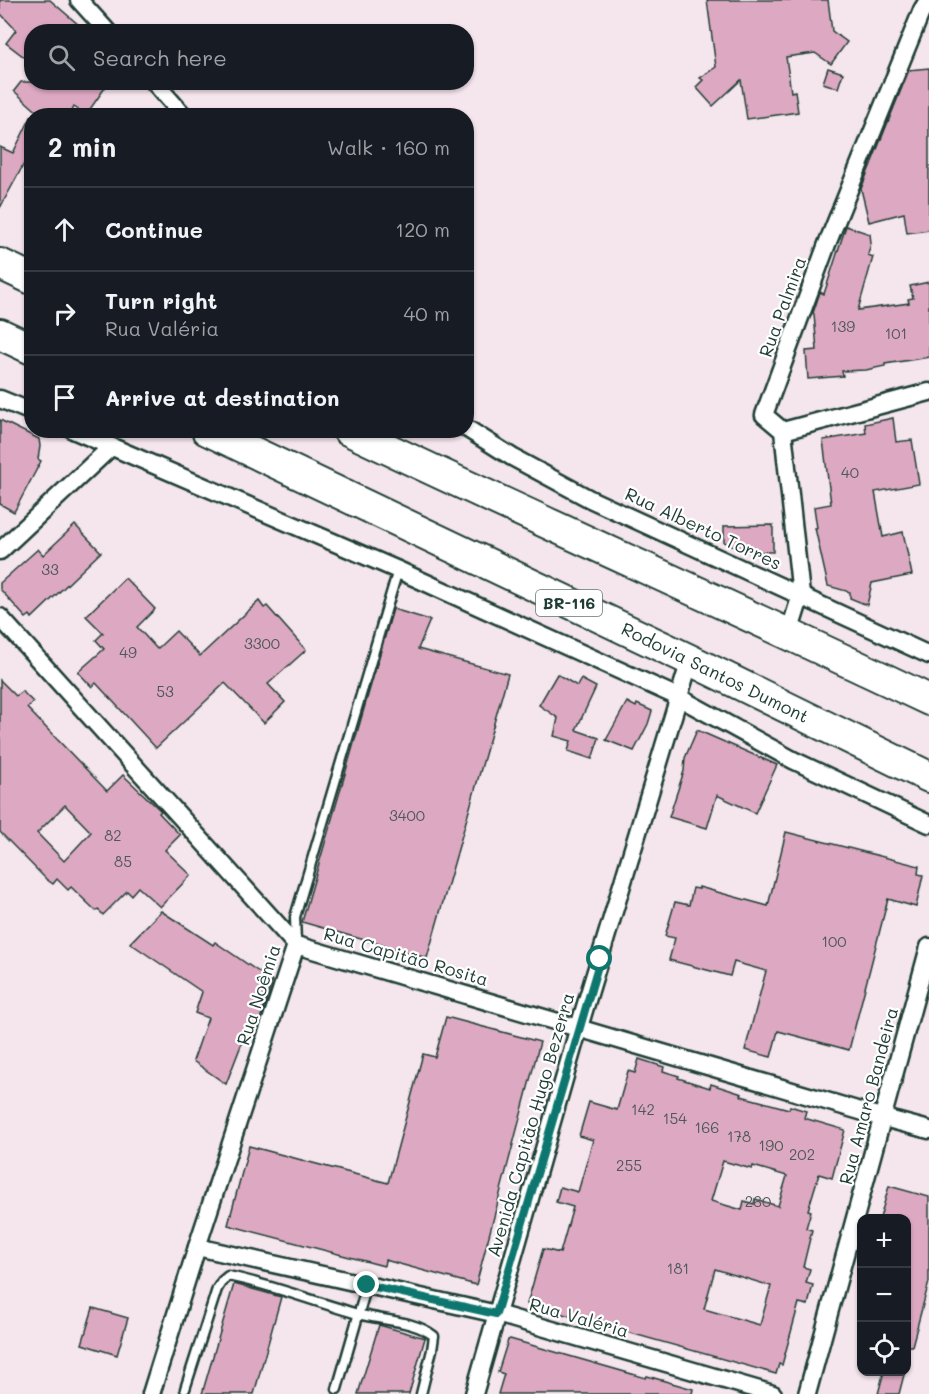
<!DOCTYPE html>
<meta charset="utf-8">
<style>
body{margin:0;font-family:Mali,sans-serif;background:#242831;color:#f1f3f6}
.controls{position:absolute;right:18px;bottom:18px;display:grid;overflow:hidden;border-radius:12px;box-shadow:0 2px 4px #0004}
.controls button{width:54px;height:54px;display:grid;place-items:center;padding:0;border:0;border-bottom:2px solid #363941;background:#171b24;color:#f1f3f6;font:30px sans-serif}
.stop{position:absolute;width:18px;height:18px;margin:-14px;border:4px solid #0f766e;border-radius:50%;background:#fff}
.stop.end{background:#0f766e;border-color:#fff;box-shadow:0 2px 6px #0008}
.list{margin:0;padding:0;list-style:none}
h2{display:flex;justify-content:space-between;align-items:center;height:78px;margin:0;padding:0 24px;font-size:26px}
h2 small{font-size:20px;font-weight:400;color:#9ea1a6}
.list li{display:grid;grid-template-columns:39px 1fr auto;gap:18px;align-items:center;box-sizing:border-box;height:84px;padding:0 24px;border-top:2px solid #363941}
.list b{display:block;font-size:22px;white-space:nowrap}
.list p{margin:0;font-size:20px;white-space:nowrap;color:#9ea1a6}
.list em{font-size:20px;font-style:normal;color:#9ea1a6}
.icon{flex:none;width:33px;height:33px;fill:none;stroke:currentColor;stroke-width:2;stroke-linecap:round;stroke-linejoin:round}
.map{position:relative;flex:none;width:929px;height:1394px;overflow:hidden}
.search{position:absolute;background:#171b24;box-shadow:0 2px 4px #0004;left:24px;top:24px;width:450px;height:66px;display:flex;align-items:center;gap:15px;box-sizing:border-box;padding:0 21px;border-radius:24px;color:#9ea1a6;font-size:22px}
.panel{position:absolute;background:#171b24;box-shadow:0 2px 4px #0004;left:24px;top:108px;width:450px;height:330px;border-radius:24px}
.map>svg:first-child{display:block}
</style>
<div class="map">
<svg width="929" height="1394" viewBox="0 0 929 1394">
<rect width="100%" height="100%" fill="#f5e5ed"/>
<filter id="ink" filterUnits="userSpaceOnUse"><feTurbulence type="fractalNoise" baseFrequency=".0167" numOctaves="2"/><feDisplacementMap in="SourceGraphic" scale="12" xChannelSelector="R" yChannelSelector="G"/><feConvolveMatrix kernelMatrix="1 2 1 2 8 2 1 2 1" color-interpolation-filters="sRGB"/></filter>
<g filter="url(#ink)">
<!-- building -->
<g fill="#dda9c2" stroke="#1f3d34" stroke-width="1.5" fill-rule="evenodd">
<path d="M 0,0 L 50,0 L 87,32 L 32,32 L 32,63 L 6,43 L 16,30 L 0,13 Z"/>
<path d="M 707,0 L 828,0 L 832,31 L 847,42 L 831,64 L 815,53 L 786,57 L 791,92 L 795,91 L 798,112 L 747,119 L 741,80 L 713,106 L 696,87 L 703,80 L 700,78 L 716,67 Z"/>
<path d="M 828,68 L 843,73 L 838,88 L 823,83 Z"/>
<path d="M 929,68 L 929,230 L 907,233 L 904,213 L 869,222 L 861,189 L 909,70 Z"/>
<path d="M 21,82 L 109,82 L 86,115 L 74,107 L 69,116 L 42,116 L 14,91 Z"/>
<path d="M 32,115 L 32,149 L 0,208 L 0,147 L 13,153 Z"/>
<path d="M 846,226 L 870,234 L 871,243 L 868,255 L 873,257 L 858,310 L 909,303 L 908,299 L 913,298 L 910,286 L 929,282 L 929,357 L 885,364 L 885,366 L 866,370 L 842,371 L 843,376 L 808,379 L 806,351 L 817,350 L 814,314 L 813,313 L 820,292 L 824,294 Z"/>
<path d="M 893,418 L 896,442 L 912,440 L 919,484 L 875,492 L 883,537 L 903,532 L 912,575 L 872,583 L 867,605 L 850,598 L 850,592 L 828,586 L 815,528 L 817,528 L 814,507 L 831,504 L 823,440 L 866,433 L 865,424 Z"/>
<path d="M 0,420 L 39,439 L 40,446 L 38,459 L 41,461 L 14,512 L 0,504 Z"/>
<path d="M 75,525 L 101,552 L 32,618 L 30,615 L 26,618 L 0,589 L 0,583 L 38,549 L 43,555 Z"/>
<path d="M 773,525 L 773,552 L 743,551 L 724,542 L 724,526 Z"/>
<path d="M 125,578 L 155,609 L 137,627 L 157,649 L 176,631 L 200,656 L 259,601 L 264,608 L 267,606 L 306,650 L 268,684 L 285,702 L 264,723 L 225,683 L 156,748 L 96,683 L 92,687 L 78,672 L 104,649 L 96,640 L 103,633 L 86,616 Z"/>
<path d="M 393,609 L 430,620 L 418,649 L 508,674 L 427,958 L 302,922 Z"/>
<path d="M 557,674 L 577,686 L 581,679 L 596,687 L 576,730 L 599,738 L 592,759 L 568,751 L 571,741 L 554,736 L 558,718 L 539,705 Z"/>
<path d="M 0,680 L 16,696 L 22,691 L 33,702 L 27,708 L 107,791 L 123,775 L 161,811 L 159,813 L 180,835 L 165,850 L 191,875 L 160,907 L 138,887 L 131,895 L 127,891 L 103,915 L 98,909 L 96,911 L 71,887 L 68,890 L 57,879 L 53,884 L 46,879 L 0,832 ZM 65,805 L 91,832 L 64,861 L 37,833 Z"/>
<path d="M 627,702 L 636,707 L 637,704 L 652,711 L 648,724 L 634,751 L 606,740 Z"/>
<path d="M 697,730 L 777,765 L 755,813 L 717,795 L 707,828 L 669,817 L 684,771 L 685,758 Z"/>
<path d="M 786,832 L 919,866 L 918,874 L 923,875 L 916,907 L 888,899 L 849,1050 L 778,1031 L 771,1057 L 745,1050 L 766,971 L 734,962 L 730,976 L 669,960 L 675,938 L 665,936 L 675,902 L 689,905 L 693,888 L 699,889 L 699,887 L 768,906 Z"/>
<path d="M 161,911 L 213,945 L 215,942 L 272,981 L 254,1039 L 245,1035 L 226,1084 L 193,1061 L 208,1018 L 195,1013 L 202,992 L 130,943 Z"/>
<path d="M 446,1017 L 540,1042 L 476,1285 L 385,1260 L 384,1266 L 228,1225 L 249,1146 L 388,1183 L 423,1054 L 435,1057 Z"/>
<path d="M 639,1059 L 664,1067 L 663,1071 L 679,1076 L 678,1078 L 710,1088 L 711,1084 L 742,1094 L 741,1096 L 789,1109 L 790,1106 L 806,1111 L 804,1118 L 845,1130 L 832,1178 L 819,1174 L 808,1210 L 811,1211 L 806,1228 L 812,1230 L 803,1267 L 810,1269 L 806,1283 L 813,1285 L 808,1305 L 799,1303 L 782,1365 L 779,1364 L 776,1374 L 527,1304 L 543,1249 L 560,1253 L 573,1207 L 556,1202 L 560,1187 L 578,1192 L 593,1140 L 579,1136 L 589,1102 L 617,1110 L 628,1071 L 635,1073 ZM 723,1161 L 752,1169 L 753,1166 L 787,1176 L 778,1206 L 755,1199 L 754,1204 L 744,1201 L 742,1210 L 711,1201 ZM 715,1269 L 771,1286 L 760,1325 L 704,1309 Z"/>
<path d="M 889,1186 L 929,1197 L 929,1282 L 912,1346 L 906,1346 L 906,1218 L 880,1218 Z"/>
<path d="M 234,1284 L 281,1297 L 254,1394 L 202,1394 Z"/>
<path d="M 93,1308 L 128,1318 L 117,1355 L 82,1344 Z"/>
<path d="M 379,1325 L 425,1338 L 409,1394 L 358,1394 Z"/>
<path d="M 510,1339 L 646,1378 L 647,1376 L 693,1389 L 692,1394 L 498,1394 L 504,1374 L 498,1372 L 508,1340 Z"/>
<path d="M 884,1371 L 905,1371 L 899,1394 L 878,1394 Z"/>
</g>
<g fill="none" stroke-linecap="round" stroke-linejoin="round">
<defs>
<g id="lane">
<path d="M 296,942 L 295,917 L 398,570"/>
<path d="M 185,1389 L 217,1289 L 222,1281 L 228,1276 C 273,1285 315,1302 358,1314 C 383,1321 414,1320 434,1336 L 432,1350 L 421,1394"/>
<path d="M 337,1389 L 367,1285"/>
</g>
<g id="street">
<path d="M 79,0 L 108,32"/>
<path d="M 154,82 L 184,116"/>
<path d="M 0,399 L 32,412"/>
<path d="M 466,428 L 512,457 L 590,499 L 929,655"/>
<path d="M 73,430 L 398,570 L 678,697 L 793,760 L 929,824"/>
<path d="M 783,431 L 929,392"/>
<path d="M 0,551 L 111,447"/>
<path d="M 0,617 L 296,945 L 884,1118 L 929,1130"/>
<path d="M 789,633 L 801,595 L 783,431 L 764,415 L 827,244 L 922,10 L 928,0"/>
<path d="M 197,1247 L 497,1314 L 773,1394"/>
<path d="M 151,1394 L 197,1247 L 296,945"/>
<path d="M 474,1394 L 579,1027 L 690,660"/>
<path d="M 807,1394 L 929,947"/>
</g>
<g id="highway">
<path d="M 0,264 L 32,279"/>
<path d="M 0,334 L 32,349"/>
<path d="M 207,430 L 690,660 L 929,777"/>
<path d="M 348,430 C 541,522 736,608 929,700"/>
</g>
</defs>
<!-- lane casing -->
<use href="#lane" stroke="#1f3d34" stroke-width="13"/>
<!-- street casing -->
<use href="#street" stroke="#1f3d34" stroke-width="21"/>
<!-- highway casing -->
<use href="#highway" stroke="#1f3d34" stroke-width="34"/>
<!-- lane -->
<use href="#lane" stroke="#fff" stroke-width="8"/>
<!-- street -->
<use href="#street" stroke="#fff" stroke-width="16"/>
<!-- highway -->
<use href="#highway" stroke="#fff" stroke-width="30"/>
</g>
</g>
<g fill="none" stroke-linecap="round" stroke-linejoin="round" filter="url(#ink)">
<!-- route -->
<path stroke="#0f766e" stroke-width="8" d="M 367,1285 L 496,1314 L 600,959"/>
</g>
<g text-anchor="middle" stroke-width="4.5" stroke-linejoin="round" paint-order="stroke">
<!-- number labels -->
<g font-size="15" fill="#4e5858">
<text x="843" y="332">139</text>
<text x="896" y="339">101</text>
<text x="850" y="478">40</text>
<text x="50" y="575">33</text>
<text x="262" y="649">3300</text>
<text x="128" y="658">49</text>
<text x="165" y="697">53</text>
<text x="407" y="821">3400</text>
<text x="113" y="841">82</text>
<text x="123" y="867">85</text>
<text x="834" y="947">100</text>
<text x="643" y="1115">142</text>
<text x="675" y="1124">154</text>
<text x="707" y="1133">166</text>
<text x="739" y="1142">178</text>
<text x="771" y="1151">190</text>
<text x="802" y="1160">202</text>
<text x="629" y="1171">255</text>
<text x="758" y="1207">260</text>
<text x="678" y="1274">181</text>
</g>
<!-- shield labels -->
<rect fill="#fff" stroke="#627771" stroke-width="1.5" x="536" y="590" width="66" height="26" rx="4.5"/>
<g font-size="16" font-weight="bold" fill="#1f3d34">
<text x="569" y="609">BR-116</text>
</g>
<!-- street labels -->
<g font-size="18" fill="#1f3d34" stroke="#fff">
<text transform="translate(783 307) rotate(-70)" y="6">Rua Palmira</text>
<text transform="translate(703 529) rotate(25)" y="6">Rua Alberto Torres</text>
<text transform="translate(715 673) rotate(26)" y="6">Rodovia Santos Dumont</text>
<text transform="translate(406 957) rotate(16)" y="6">Rua Capitão Rosita</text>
<text transform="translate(259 995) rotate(-72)" y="6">Rua Noêmia</text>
<text transform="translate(869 1096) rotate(-75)" y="6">Rua Amaro Bandeira</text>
<text transform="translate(531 1125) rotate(-74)" y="6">Avenida Capitão Hugo Bezerra</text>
<text transform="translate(579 1318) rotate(16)" y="6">Rua Valéria</text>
</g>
</g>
</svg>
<div class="controls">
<button>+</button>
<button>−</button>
<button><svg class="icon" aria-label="locate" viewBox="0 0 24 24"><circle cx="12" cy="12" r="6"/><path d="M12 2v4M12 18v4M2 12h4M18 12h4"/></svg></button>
</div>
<div class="stop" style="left:600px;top:959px"></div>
<div class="stop end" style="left:367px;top:1285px"></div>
<div class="search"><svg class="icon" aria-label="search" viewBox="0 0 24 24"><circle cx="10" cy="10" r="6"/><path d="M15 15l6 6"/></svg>Search here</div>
<section class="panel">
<h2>2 min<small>Walk · 160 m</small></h2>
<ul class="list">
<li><svg class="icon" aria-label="ahead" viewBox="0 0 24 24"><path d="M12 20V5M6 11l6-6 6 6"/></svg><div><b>Continue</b></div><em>120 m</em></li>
<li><svg class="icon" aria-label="right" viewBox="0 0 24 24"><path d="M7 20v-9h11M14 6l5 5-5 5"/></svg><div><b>Turn right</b><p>Rua Valéria</p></div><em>40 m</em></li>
<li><svg class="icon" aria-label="arrive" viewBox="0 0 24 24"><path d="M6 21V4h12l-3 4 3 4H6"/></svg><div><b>Arrive at destination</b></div></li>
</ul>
</section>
</div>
